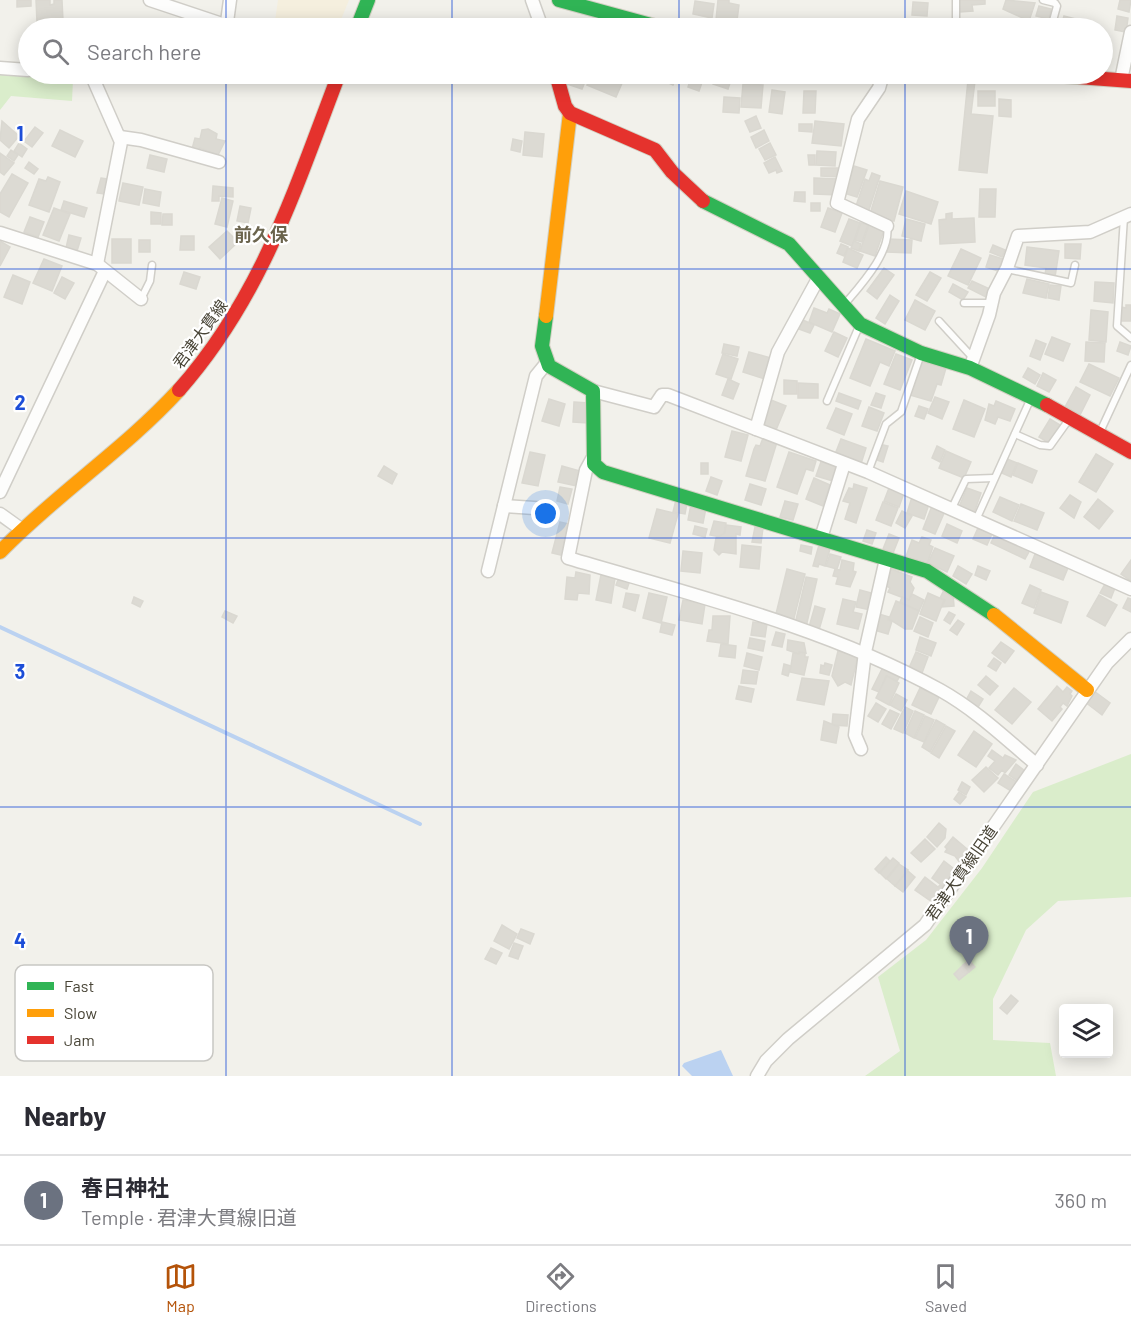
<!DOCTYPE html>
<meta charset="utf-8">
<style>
body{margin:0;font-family:Barlow,"Noto Sans JP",sans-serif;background:#f2f2f3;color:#2b2b33}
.controls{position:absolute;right:18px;bottom:18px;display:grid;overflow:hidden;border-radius:6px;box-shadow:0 3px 15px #0003}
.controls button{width:54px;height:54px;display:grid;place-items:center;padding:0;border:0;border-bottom:2px solid #e1e1e2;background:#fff;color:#2b2b33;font:30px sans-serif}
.you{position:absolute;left:546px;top:514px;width:21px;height:21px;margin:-15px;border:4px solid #fff;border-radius:50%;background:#1a73e8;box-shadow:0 0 0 9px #1a73e833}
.badge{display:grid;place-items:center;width:39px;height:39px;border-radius:50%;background:#b45309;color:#fff;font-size:20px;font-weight:700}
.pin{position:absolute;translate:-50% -50px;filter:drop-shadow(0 2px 3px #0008)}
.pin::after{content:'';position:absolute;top:32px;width:21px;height:18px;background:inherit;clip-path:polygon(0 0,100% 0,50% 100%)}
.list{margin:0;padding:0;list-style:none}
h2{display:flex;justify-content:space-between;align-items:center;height:78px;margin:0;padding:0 24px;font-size:26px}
h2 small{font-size:20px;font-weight:400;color:#7c7c81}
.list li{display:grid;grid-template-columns:39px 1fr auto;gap:18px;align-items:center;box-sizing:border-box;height:90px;padding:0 24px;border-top:2px solid #e1e1e2}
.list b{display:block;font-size:22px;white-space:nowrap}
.list p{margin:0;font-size:20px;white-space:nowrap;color:#7c7c81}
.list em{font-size:20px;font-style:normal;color:#7c7c81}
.icon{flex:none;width:33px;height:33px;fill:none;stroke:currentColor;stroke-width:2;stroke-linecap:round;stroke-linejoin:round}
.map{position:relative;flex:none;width:1131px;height:1076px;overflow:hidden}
.search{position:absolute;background:#fff;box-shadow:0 3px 15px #0003;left:18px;right:18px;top:18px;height:66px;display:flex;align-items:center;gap:15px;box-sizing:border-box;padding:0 21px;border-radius:33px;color:#7c7c81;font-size:22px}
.sheet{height:168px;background:#fff}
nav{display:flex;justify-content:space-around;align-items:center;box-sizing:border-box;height:84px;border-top:2px solid #e1e1e2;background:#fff;font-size:16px;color:#7c7c81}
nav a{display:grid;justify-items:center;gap:3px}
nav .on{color:#b45309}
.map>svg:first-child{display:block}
</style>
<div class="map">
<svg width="1131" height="1076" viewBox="0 0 1131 1076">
<rect width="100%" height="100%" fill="#f2f1eb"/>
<!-- commercial -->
<path fill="#f5efde" d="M 278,0 L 349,0 L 340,22 L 329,24 L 275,21 Z"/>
<!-- green -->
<g fill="#daedcb">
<path d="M 0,74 L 73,80 L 72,101 L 11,96 L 0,110 Z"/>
<path d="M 1131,754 L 1131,897 L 1058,901 L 1026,930 L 993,999 L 993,1040 L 1050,1043 L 1056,1076 L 865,1076 L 900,1051 L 878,977 L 926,940 L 982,868 L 1033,792 Z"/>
</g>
<!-- water -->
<path fill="#bbd2f1" d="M 721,1050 L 733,1076 L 692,1076 L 682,1066 L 684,1063 Z"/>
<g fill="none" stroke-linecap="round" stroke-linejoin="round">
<!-- stream -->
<path stroke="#bbd2f1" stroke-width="4" d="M 0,627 L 420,824"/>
</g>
<!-- building -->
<g fill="#dcdad3" stroke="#dad8d1" stroke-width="1.5">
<path d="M 17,0 L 31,0 L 31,6 L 17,7 Z"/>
<path d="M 36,0 L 50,0 L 50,5 L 54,4 L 54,0 L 62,0 L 63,21 L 37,22 Z"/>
<path d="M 718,0 L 729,0 L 729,3 L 739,5 L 736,28 L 725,28 L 726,21 L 716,20 Z"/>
<path d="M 959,0 L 985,0 L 985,4 L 972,5 L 973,11 L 960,12 Z"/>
<path d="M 1006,0 L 1035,3 L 1029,21 L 1003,9 Z"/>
<path d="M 1120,0 L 1131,0 L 1129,12 L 1118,9 Z"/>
<path d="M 695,1 L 714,4 L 712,18 L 693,14 Z"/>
<path d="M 913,2 L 928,3 L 927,16 L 912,15 Z"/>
<path d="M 1039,6 L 1051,9 L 1049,19 L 1036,16 Z"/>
<path d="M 1064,16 L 1076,19 L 1074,28 L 1061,26 Z"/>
<path d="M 1117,16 L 1128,18 L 1126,32 L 1115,30 Z"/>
<path d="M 962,24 L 980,25 L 980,28 L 961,28 Z"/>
<path d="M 1102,50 L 1110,51 L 1108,61 L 1102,60 Z"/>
<rect x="130" y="74" width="10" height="9"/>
<rect x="147" y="74" width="20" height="6"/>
<path d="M 571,74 L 588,74 L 582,89 L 567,84 Z"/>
<path d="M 592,74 L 604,74 L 623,81 L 616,97 L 587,85 Z"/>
<path d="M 657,74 L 678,74 L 673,85 L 655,77 Z"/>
<path d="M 692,74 L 705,74 L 699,91 L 688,87 Z"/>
<path d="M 716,74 L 733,74 L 728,89 L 713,84 Z"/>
<path d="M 745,74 L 758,74 L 757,79 L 744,77 Z"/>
<path d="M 968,80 L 975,81 L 971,114 L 993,116 L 987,173 L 959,170 Z"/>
<path d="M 743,84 L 763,85 L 761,108 L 741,107 Z"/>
<path d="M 772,90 L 785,92 L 782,114 L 769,112 Z"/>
<path d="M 804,91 L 816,91 L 815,113 L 803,113 Z"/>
<rect x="978" y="91" width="17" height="15"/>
<path d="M 724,97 L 740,98 L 739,113 L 723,112 Z"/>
<path d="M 999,99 L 1011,100 L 1011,117 L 999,116 Z"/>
<path d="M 756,116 L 761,128 L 750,132 L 745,121 Z"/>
<path d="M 2,121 L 19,136 L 9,148 L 0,140 Z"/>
<path d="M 815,121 L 844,124 L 841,146 L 812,143 Z"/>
<path d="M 799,124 L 812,124 L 812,132 L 799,131 Z"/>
<path d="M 35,127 L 43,133 L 32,147 L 24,141 Z"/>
<path d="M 208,129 L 217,134 L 216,139 L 225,141 L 218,155 L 200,148 L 199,152 L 192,149 L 195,138 L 200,139 L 202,130 Z"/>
<path d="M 60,130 L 83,141 L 75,157 L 52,146 Z"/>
<path d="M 764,130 L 769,141 L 756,148 L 751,137 Z"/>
<path d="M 525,132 L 544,134 L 542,157 L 523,155 Z"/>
<path d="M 513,139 L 522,141 L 520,152 L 511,150 Z"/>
<path d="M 19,143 L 27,149 L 22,157 L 14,151 Z"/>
<path d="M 770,143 L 776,155 L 765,160 L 759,149 Z"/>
<path d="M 11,150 L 18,155 L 14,161 L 7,156 Z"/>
<path d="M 817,151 L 836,152 L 835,166 L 816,165 Z"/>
<path d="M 0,153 L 14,163 L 4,175 L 0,172 Z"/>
<path d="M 150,155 L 167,159 L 164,172 L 147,168 Z"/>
<path d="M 808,155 L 815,155 L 815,165 L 809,165 Z"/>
<path d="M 775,157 L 782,171 L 777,173 L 776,170 L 769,173 L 764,163 Z"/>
<path d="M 29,162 L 38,169 L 34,174 L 25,168 Z"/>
<path d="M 854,166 L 867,170 L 857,197 L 844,193 Z"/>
<path d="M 821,168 L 840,168 L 840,177 L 821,176 Z"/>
<path d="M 872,173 L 880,176 L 868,213 L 855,209 L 865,179 L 869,181 Z"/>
<path d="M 12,174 L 28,183 L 9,217 L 0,212 L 0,194 Z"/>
<path d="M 48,177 L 60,182 L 49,212 L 29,205 L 39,179 L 46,181 Z"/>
<path d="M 101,178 L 108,179 L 104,194 L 97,193 Z"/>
<path d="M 814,178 L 838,179 L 838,195 L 814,194 Z"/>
<path d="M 880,181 L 903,187 L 894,221 L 870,214 Z"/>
<path d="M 123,183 L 143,187 L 139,205 L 119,201 Z"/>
<path d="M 213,186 L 233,188 L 233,197 L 219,196 L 219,201 L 212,201 Z"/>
<path d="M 145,189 L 161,192 L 159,206 L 143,203 Z"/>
<path d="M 980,189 L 996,189 L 995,217 L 979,217 Z"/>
<path d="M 906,191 L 938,202 L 931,224 L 899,214 Z"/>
<path d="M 795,192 L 805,192 L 805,202 L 794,201 Z"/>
<path d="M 222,198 L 233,201 L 227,227 L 215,224 Z"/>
<path d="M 64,201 L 87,208 L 84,217 L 61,210 Z"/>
<rect x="811" y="203" width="9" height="8"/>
<path d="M 240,206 L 251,208 L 248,223 L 237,221 Z"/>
<path d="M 54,208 L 70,214 L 59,241 L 43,235 Z"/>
<path d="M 828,208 L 842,213 L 835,232 L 821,227 Z"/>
<path d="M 151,212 L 161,213 L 161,224 L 151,224 Z"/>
<path d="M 952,213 L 952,219 L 974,218 L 975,242 L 940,244 L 939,220 L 946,219 L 946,214 Z"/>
<path d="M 163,214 L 172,214 L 172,225 L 162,225 Z"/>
<path d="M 30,217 L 44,222 L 38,237 L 24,232 Z"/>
<path d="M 849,219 L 860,223 L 852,246 L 840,241 Z"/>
<path d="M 906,219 L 925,224 L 921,241 L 902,236 Z"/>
<path d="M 861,223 L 868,225 L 862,242 L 855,240 Z"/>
<path d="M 869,225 L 884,230 L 875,256 L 860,251 Z"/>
<path d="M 227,231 L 238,242 L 220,259 L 209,247 Z"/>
<path d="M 69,235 L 81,238 L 77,251 L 66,248 Z"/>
<path d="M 181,236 L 194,236 L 194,250 L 180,250 Z"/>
<rect x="112" y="239" width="19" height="24"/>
<path d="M 888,239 L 912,240 L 911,253 L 887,252 Z"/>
<rect x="139" y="240" width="11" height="12"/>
<path d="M 0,241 L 10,247 L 0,266 Z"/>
<path d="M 854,241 L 861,244 L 859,251 L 851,248 Z"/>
<path d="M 841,244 L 848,247 L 844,256 L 837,253 Z"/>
<path d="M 1065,244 L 1081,244 L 1080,259 L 1065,258 Z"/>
<path d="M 993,245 L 1005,250 L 1002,257 L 990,252 Z"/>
<path d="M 1027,247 L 1059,251 L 1055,277 L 1045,275 L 1046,268 L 1025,265 Z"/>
<path d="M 848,248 L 863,255 L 857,268 L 843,262 Z"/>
<path d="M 961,249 L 981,258 L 968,285 L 948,276 Z"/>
<path d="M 990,255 L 1003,259 L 998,271 L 986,267 Z"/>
<path d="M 44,259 L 62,266 L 52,291 L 33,283 Z"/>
<path d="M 884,268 L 894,275 L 877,299 L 867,291 Z"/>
<path d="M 184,272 L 200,277 L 196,289 L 180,284 Z"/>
<path d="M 930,272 L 941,278 L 927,301 L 916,295 Z"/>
<path d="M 13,275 L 30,282 L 22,304 L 4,297 Z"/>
<path d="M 62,277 L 74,283 L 65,299 L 54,293 Z"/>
<path d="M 1027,279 L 1049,284 L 1046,298 L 1023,293 Z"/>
<path d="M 972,281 L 990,289 L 986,297 L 968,288 Z"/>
<path d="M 1095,282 L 1114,283 L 1113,303 L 1094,301 Z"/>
<path d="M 953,284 L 968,292 L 963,300 L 949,292 Z"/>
<path d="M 1050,285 L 1061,286 L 1059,300 L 1048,298 Z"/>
<path d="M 890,295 L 899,301 L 885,324 L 876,318 Z"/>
<path d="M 915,300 L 935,311 L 925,330 L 905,320 Z"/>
<path d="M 1126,305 L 1131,305 L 1131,321 L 1121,321 L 1121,307 L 1126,308 Z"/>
<path d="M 814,308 L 827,313 L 829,309 L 840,314 L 832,332 L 809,322 Z"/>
<path d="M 1091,310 L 1108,312 L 1106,342 L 1089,340 Z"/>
<path d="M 803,320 L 814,325 L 810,333 L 799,329 Z"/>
<path d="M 834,332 L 847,338 L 838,357 L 825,351 Z"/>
<path d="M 1052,337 L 1070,344 L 1063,361 L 1045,354 Z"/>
<path d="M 866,339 L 895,351 L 889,366 L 880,362 L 870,386 L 850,378 Z"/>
<path d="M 1036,340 L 1046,344 L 1040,360 L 1030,356 Z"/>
<path d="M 1086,342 L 1105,343 L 1104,362 L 1085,361 Z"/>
<path d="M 1120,342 L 1131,346 L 1128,355 L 1117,351 Z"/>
<path d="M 724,344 L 739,347 L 737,356 L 722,353 Z"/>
<path d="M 749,352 L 771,358 L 765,379 L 743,372 Z"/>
<path d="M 723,354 L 738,359 L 731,379 L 716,374 Z"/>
<path d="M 896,354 L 912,360 L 900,390 L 884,384 Z"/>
<path d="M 921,360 L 946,368 L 941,385 L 937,384 L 931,401 L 910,395 Z"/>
<path d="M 1089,364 L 1119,378 L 1110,396 L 1080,382 Z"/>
<path d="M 1028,368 L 1040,375 L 1035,384 L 1023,377 Z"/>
<path d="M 1043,373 L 1056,380 L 1049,392 L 1037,386 Z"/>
<path d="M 728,379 L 739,384 L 733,399 L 722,395 Z"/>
<path d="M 784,380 L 797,381 L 797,394 L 784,394 Z"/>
<path d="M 798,383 L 818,384 L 818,398 L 798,398 Z"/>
<path d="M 1076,387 L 1090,395 L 1080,415 L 1065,407 Z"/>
<path d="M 839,393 L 861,401 L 858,409 L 836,401 Z"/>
<path d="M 876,393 L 885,396 L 881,408 L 871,405 Z"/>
<path d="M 935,397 L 949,402 L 942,419 L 928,413 Z"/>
<path d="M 549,399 L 565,404 L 559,426 L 542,421 Z"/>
<path d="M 771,400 L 786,406 L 776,430 L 761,424 Z"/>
<path d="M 964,400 L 985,409 L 974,437 L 953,429 Z"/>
<path d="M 996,401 L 1015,409 L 1010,421 L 998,417 L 995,424 L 985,420 L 989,404 L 994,406 Z"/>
<path d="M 574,402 L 589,403 L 588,423 L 573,422 Z"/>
<path d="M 919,406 L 928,409 L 924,419 L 915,416 Z"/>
<path d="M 869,407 L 884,413 L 877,431 L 862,426 Z"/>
<path d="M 836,408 L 852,414 L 844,435 L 827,428 Z"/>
<path d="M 1050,419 L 1060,425 L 1049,443 L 1039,437 Z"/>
<path d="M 732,431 L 748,435 L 741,461 L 725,457 Z"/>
<path d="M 763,438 L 777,442 L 765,481 L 746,476 L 754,449 L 756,445 L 760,446 Z"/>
<path d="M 841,439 L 866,448 L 860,467 L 834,457 Z"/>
<path d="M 879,444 L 888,446 L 883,462 L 874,459 Z"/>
<path d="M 937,446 L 945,450 L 940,462 L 932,458 Z"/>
<path d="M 946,451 L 971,462 L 964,478 L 939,468 Z"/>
<path d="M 530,452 L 545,455 L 538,486 L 522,483 Z"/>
<path d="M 789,452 L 816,461 L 813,471 L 806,469 L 797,494 L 777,487 Z"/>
<path d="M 1096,454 L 1113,464 L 1096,492 L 1079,482 Z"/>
<path d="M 822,459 L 838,465 L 833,481 L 816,476 Z"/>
<path d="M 1007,459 L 1017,463 L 1011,477 L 1002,473 Z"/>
<rect x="701" y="463" width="7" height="11"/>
<path d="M 1018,463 L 1037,471 L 1032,483 L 1013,475 Z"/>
<path d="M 384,466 L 397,474 L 392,484 L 378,476 Z"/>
<path d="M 562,466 L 580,471 L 577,486 L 558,482 Z"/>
<path d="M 711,477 L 722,481 L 717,495 L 706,491 Z"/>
<path d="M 814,478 L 830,485 L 823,506 L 806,499 Z"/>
<path d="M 750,484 L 766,489 L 761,505 L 745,500 Z"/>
<path d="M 854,484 L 867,488 L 856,523 L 845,519 L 850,503 L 843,501 L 849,488 L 853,489 Z"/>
<path d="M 560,487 L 572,489 L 568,504 L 557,501 Z"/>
<path d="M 889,488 L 904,493 L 899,507 L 884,501 Z"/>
<path d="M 967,488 L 981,493 L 974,513 L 959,507 Z"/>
<path d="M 1070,495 L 1081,502 L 1074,518 L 1060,508 Z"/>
<path d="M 912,497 L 929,504 L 924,519 L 907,513 Z"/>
<path d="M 1000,497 L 1019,505 L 1012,521 L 993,512 Z"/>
<path d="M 1098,499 L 1113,511 L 1099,529 L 1084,517 Z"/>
<path d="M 676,500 L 687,503 L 685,514 L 673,512 Z"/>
<path d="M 785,501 L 798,504 L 793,520 L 780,517 Z"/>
<path d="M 883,502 L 898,508 L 891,526 L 876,520 Z"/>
<path d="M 691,504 L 706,508 L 703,523 L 688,520 Z"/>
<path d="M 1021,504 L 1044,513 L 1037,530 L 1014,521 Z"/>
<path d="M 932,506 L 945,511 L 935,534 L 923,529 Z"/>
<path d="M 657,509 L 678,514 L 670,543 L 649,538 Z"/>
<path d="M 902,511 L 912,516 L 905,528 L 896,523 Z"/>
<path d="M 714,521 L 726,523 L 724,534 L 720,537 L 710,535 Z"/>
<path d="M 560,522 L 569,524 L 561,555 L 552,553 Z"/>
<path d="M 947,524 L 962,531 L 957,543 L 942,536 Z"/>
<path d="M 726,525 L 741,527 L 740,535 L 736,534 L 736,554 L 722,552 L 719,555 L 714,550 L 716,538 L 725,533 Z"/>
<path d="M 695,526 L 707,529 L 705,537 L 693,534 Z"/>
<path d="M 755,527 L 763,528 L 761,543 L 752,542 Z"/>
<path d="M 978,528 L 992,534 L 987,545 L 973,539 Z"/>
<path d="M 867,530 L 876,533 L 872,544 L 863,541 Z"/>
<path d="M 996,532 L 1031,548 L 1025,559 L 991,543 Z"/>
<path d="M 889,534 L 899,538 L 893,553 L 883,549 Z"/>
<path d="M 922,537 L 931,540 L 929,545 L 933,547 L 926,567 L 905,559 L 912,540 L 919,543 Z"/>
<path d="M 742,545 L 761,547 L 759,569 L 740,567 Z"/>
<path d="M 801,545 L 812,547 L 811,554 L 800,551 Z"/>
<path d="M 819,545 L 830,549 L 825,566 L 819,564 L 818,567 L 813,566 Z"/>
<path d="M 935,548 L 954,556 L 947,572 L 928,563 Z"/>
<path d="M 683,551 L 702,553 L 700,573 L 681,571 Z"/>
<path d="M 830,554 L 841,557 L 837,569 L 826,566 Z"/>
<path d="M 1035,554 L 1068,568 L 1063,580 L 1030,567 Z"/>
<path d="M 842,560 L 854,563 L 853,571 L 856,572 L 850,587 L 836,584 L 838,577 L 833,576 L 835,569 L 840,570 Z"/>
<path d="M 1131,560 L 1131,581 L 1121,574 Z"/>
<path d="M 958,566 L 972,574 L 966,584 L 953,576 Z"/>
<path d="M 978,566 L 990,571 L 986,580 L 975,575 Z"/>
<path d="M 787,569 L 805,574 L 793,622 L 775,618 Z"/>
<path d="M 891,569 L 912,577 L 910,582 L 914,588 L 909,600 L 888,592 L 890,588 L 885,585 Z"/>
<path d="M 576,572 L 590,575 L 589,594 L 578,593 L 577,600 L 565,599 L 567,577 L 575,578 Z"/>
<path d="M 601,575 L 615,578 L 611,603 L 596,600 Z"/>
<path d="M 806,577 L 817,579 L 806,627 L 795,624 Z"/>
<path d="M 618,580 L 629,583 L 627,589 L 616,585 Z"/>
<path d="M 1105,584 L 1115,588 L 1111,598 L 1100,593 Z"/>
<path d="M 1030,585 L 1041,590 L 1034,608 L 1022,603 Z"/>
<path d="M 860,590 L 875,594 L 871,610 L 856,607 Z"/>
<path d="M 944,590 L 953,594 L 954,606 L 942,607 L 945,600 L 940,598 Z"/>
<path d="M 1041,592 L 1068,602 L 1061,623 L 1034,613 Z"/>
<path d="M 626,593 L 639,595 L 635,611 L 623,607 Z"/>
<path d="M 649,593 L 667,597 L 661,623 L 643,618 Z"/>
<path d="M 928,593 L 944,600 L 936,621 L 920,614 Z"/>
<path d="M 912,594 L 924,600 L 919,611 L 900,602 L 902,597 L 909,600 Z"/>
<path d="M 1099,595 L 1117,605 L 1105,626 L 1087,616 Z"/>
<path d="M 134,597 L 143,601 L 140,607 L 132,603 Z"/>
<path d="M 1128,598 L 1131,599 L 1131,612 L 1123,608 Z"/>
<path d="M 843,599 L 856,602 L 853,612 L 862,614 L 858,629 L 837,624 Z"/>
<path d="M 683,600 L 705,604 L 702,624 L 679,620 Z"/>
<path d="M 896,601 L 919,611 L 912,629 L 905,629 L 889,619 Z"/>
<path d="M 815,606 L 825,609 L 819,630 L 809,627 Z"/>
<path d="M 225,611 L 237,616 L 233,623 L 222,617 Z"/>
<path d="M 949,612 L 955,615 L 950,624 L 944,620 Z"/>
<path d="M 879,614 L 889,617 L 888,620 L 892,621 L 888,634 L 874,630 Z"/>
<path d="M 713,616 L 730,616 L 728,644 L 707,641 L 709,630 L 712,630 Z"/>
<path d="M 920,617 L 933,623 L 928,637 L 914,631 Z"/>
<path d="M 958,620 L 964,624 L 957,635 L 950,630 Z"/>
<path d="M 662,622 L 675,625 L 672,635 L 660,632 Z"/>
<path d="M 753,622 L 767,624 L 765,637 L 751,635 Z"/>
<path d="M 776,632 L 785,634 L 782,647 L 772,645 Z"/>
<path d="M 920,637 L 936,643 L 931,656 L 916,650 Z"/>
<path d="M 750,638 L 765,641 L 763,651 L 748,648 Z"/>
<path d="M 788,640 L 804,643 L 806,653 L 799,652 L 799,654 L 787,650 Z"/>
<path d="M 1001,642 L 1014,651 L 1005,663 L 992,653 Z"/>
<path d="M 721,644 L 736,646 L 735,658 L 719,656 Z"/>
<path d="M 838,651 L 858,656 L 851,685 L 845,682 L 838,686 L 832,676 Z"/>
<path d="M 800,652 L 805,653 L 805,657 L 808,657 L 804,675 L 790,672 L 793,653 L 799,654 Z"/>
<path d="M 916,652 L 928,657 L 922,673 L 909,668 Z"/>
<path d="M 747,653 L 762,657 L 759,670 L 744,666 Z"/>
<path d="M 994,658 L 1001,663 L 996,671 L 988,666 Z"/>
<path d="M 825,663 L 832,665 L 829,675 L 820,673 L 821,665 L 824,666 Z"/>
<path d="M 784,664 L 791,666 L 788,676 L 782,674 Z"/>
<path d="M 883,667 L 900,676 L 897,681 L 886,676 L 879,692 L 872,689 Z"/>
<path d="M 743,670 L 758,672 L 756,684 L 741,683 Z"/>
<path d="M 887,676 L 899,683 L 889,705 L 876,698 Z"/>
<path d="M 986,676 L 998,686 L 990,695 L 978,685 Z"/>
<path d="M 802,678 L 829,681 L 824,705 L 797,700 Z"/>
<path d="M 739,686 L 754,689 L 751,702 L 736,699 Z"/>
<path d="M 1057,686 L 1063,692 L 1067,687 L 1072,691 L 1070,694 L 1072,696 L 1067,706 L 1063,703 L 1060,707 L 1062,709 L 1052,721 L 1038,709 Z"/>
<path d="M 920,688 L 939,697 L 931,714 L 912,705 Z"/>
<path d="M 1014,688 L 1031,702 L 1012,724 L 995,710 Z"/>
<path d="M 971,691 L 983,699 L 978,707 L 975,708 L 965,702 Z"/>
<path d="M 1094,691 L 1110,703 L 1102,715 L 1085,702 Z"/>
<path d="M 896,694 L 907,700 L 901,711 L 890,705 Z"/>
<path d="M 876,703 L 886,709 L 878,722 L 868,716 Z"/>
<path d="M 905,707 L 913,711 L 903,733 L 894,729 Z"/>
<path d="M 890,710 L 899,714 L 891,729 L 882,724 Z"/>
<path d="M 915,711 L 924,715 L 914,738 L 905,733 Z"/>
<path d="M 833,714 L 848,715 L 847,726 L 832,725 Z"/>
<path d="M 925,716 L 934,720 L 924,742 L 915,738 Z"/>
<path d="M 936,720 L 945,725 L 930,752 L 922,747 Z"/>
<path d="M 824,721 L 839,727 L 836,743 L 821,740 Z"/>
<path d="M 946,726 L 955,731 L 939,758 L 931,753 Z"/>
<path d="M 974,731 L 992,744 L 976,767 L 958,755 Z"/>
<path d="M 992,750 L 1003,758 L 1005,755 L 1016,760 L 1005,773 L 1002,770 L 998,775 L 989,768 L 995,761 L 988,756 Z"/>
<path d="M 1016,764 L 1025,771 L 1018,781 L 1009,775 Z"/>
<path d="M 986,767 L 998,778 L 984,792 L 972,780 Z"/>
<path d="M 1004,774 L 1017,782 L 1011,791 L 998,783 Z"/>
<path d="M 962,782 L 970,787 L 966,795 L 958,790 Z"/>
<path d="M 959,792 L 966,797 L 960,804 L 954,799 Z"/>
<path d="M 939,823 L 946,829 L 945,838 L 937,847 L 927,837 Z"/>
<path d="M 953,837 L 973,854 L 963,867 L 955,856 L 945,852 L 947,849 L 945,847 Z"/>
<path d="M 925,839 L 935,849 L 921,862 L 911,853 Z"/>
<path d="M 886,857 L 890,861 L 879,873 L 875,869 Z"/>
<path d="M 893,858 L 899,863 L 886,879 L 880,873 Z"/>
<path d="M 944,861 L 957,871 L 944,887 L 932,878 Z"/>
<path d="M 899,864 L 908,870 L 895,886 L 887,879 Z"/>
<path d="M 908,871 L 915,877 L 903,892 L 895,886 Z"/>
<path d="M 925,877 L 938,887 L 940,885 L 946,890 L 935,904 L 915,890 Z"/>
<path d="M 502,925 L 517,934 L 509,949 L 494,941 Z"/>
<path d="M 521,929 L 534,934 L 530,944 L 517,938 Z"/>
<path d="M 514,943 L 523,946 L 518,959 L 509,956 Z"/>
<path d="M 491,948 L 502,953 L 496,964 L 485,959 Z"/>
<path d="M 969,960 L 975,967 L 969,972 L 963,965 Z"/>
<path d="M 963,965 L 969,972 L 959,980 L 954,974 Z"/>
<path d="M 1011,995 L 1018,1001 L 1007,1014 L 1000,1008 Z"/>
</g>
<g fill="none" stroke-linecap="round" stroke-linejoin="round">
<defs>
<g id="lane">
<path d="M 956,0 L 956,28"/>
<path d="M 1043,0 L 1055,3 L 1057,6 L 1051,28"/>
<path d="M 1124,217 L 1117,326 L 1131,338"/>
<path d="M 1007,269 L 1071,283 L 1075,265"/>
<path d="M 141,299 L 150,281 L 152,265"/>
<path d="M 964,303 L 992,303"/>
<path d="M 844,305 C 859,287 892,252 887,226"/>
<path d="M 939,321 L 973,358"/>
<path d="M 827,401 L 860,324"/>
<path d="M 1100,432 L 1131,365"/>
<path d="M 1015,434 L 1040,445 L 1050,446 L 1070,418"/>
<path d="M 868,472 L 886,424 L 901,412 L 921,354"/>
<path d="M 952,508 L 966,479 L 994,478"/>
<path d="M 976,520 L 1031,398"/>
</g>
<g id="street">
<path d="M 150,0 L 222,24 L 227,22 L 230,0"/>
<path d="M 532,0 L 542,28"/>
<path d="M 0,68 L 28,70"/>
<path d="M 86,74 L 91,74 L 121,142 L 97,264"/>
<path d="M 883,74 L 879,88 L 858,119 L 837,203 L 887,226"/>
<path d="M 1121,80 L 1131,32"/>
<path d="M 120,137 L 141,140 L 219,162"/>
<path d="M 0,233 L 97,264 L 141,299"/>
<path d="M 970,368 L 989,315 L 994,293 L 1007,268 L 1018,236 L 1090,232 L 1131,214"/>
<path d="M 593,391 L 654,407 L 662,395 L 668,395 L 868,472 L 1131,589"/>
<path d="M 756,429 L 778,352 L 819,277"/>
<path d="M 592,459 L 586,470 L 568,558 C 693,595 825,627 940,690 C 976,710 1006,739 1037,765"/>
<path d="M 0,492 L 105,271"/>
<path d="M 504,506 L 549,509"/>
<path d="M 0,514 L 21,529"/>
<path d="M 821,538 L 844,464"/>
<path d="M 488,571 L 536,376 L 545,365"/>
<path d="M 861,749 L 855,735 L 865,652 L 886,559"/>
<path d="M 757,1076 L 766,1061 L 788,1039 L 925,925 L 1107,663 L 1131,639"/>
</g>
<g id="fast">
<path d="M 559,0 L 662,28"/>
<path d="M 357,28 L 368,0"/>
<path d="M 703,201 L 789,244 L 860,324 L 921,353 L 970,368 L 1047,405"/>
<path d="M 546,316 L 542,346 L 549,366 L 593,391 L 594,464 L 603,472 L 927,571 L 994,615"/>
</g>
<g id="slow">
<path d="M 546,316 L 570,113"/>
<path d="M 0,552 C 56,494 124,450 179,390"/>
<path d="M 994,615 L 1087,690"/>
</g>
<g id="jam">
<path d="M 556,74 L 565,106 L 570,113 L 655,150 L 672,172 L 703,201"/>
<path d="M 1038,74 L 1131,81"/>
<path d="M 179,390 C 262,296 295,189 339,74"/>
<path d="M 1047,405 L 1131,452"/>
</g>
</defs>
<!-- lane casing -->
<use href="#lane" stroke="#d0cec8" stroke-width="9"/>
<!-- street casing -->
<use href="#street" stroke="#d0cec8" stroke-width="15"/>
<!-- fast casing -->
<use href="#fast" stroke="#d2d0c2" stroke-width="16"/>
<!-- slow casing -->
<use href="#slow" stroke="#d2d0c2" stroke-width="16"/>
<!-- jam casing -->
<use href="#jam" stroke="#d2d0c2" stroke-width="16"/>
<!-- lane -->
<use href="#lane" stroke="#fdfdfc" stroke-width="6"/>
<!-- street -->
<use href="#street" stroke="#fdfdfc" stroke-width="12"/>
<!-- fast -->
<use href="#fast" stroke="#30b455" stroke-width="14"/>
<!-- slow -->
<use href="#slow" stroke="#ff9f0a" stroke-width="14"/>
<!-- jam -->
<use href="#jam" stroke="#e5322d" stroke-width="14"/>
</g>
<!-- grid -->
<path fill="none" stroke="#1d4ed8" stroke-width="1.5" stroke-opacity="0.55" d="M 226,0 L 226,28M 452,0 L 452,28M 679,0 L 679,28M 905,0 L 905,28M 226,74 L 226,1076M 452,74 L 452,1076M 679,74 L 679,1076M 905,74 L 905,1076M 0,269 L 1131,269M 0,538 L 1131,538M 0,807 L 1131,807"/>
<g text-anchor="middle" stroke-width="4.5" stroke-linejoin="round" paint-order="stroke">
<!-- street labels -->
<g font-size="16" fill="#484436" stroke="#fff">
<text transform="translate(200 334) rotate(-54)" y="6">君津大貫線</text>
<text transform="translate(961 873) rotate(-55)" y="6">君津大貫線旧道</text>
</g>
<!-- neighbourhood labels -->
<g font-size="18" font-weight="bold" fill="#6b644d" stroke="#fff">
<text x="261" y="241">前久保</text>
</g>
</g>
<!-- legend -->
<rect x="15" y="965" width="198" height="96" rx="9" fill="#fff" stroke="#c8c7c3" stroke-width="1.5"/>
<rect x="27" y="982" width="27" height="8" fill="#30b455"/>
<rect x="27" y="1009" width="27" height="8" fill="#ff9f0a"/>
<rect x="27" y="1036" width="27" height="8" fill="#e5322d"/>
<g font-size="16" fill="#484436">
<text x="64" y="992">Fast</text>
<text x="64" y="1019">Slow</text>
<text x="64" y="1046">Jam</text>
</g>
<g font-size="20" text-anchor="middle" font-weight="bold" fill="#1d4ed8" stroke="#fff" stroke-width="4.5" stroke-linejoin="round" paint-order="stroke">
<text x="20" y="141">1</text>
<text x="20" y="410">2</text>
<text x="20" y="679">3</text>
<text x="20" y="948">4</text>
</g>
</svg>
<div class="controls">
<button><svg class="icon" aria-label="layers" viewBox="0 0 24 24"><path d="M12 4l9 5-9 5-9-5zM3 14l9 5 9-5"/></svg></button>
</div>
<div class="you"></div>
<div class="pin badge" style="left:969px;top:966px;background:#6b7280">1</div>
<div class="search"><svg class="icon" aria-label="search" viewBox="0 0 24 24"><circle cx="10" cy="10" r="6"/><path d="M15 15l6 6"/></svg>Search here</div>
</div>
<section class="sheet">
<h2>Nearby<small></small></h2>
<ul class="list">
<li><span class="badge" style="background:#6b7280">1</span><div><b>春日神社</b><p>Temple · 君津大貫線旧道</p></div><em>360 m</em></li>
</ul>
</section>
<nav>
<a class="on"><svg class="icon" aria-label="map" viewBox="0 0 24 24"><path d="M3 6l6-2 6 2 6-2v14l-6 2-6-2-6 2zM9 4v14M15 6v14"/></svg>Map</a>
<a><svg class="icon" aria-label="directions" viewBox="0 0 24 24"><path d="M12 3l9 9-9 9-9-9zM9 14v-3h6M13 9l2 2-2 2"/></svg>Directions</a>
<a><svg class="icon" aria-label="saved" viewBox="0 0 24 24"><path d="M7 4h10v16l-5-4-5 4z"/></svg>Saved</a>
</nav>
